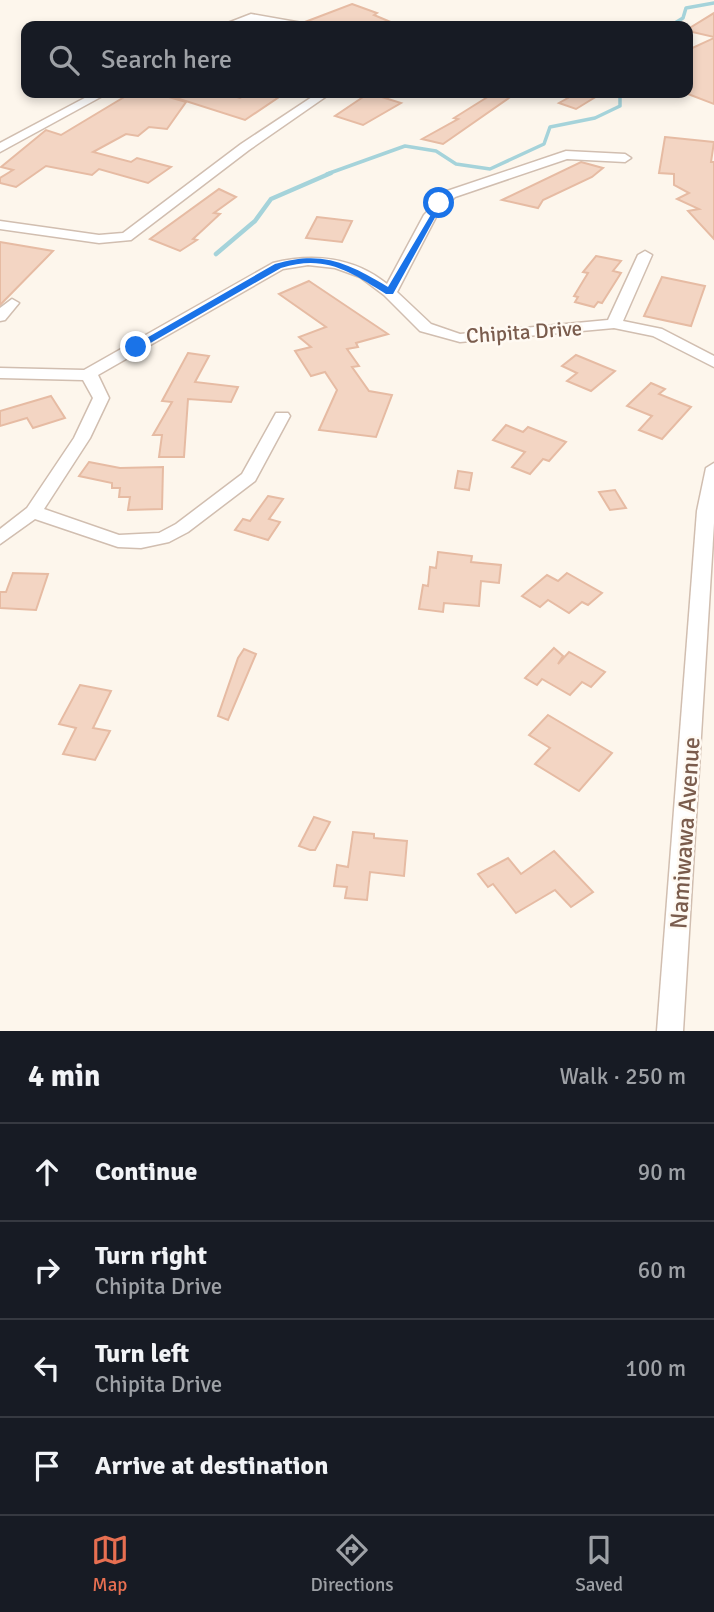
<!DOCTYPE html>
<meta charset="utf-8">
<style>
body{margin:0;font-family:Signika,sans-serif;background:#242831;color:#f1f3f6}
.stop{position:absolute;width:21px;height:21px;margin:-16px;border:5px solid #1a73e8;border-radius:50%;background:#fff}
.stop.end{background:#1a73e8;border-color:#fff;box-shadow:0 2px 7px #0008}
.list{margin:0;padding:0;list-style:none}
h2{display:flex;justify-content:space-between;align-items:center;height:91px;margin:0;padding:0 28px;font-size:30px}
h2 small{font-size:23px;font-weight:400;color:#9ea1a6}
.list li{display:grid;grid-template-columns:46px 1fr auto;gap:21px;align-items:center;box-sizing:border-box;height:98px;padding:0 28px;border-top:2px solid #363941}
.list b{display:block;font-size:26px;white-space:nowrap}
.list p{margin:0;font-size:23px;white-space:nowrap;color:#9ea1a6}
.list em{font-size:23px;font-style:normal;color:#9ea1a6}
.icon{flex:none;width:38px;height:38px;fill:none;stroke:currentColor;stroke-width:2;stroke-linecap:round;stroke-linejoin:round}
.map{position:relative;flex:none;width:714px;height:1031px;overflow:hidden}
.search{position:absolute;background:#171b24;box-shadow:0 4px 10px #0003;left:21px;right:21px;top:21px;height:77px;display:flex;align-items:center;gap:18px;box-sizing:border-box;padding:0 24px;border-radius:14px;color:#9ea1a6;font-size:26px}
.sheet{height:483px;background:#171b24}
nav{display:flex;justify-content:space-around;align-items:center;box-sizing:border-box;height:98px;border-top:2px solid #363941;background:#171b24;font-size:19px;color:#9ea1a6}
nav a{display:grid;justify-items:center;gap:4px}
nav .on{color:#e76f51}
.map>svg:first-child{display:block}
</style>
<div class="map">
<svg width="714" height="1031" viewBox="0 0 714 1031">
<rect width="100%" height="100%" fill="#fdf6ec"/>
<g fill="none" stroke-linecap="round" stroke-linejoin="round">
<!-- stream-far1 -->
<g stroke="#a5d3da" stroke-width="3.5">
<path d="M 670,26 L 683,18 L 686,8 L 714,3"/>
<path d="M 327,174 L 405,146 L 436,151 L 456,164 L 490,169 L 544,144 L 550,127 L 595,118 L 620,106 L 620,93"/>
</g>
<!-- stream -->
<path stroke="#a5d3da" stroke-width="4.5" d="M 216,254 L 255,221 L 271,199 L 331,173"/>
</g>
<!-- building -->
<g fill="#f3d5c3" stroke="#e6bba3" stroke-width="2">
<path d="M 352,4 L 377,13 L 374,15 L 400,26 L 309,26 L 305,22 Z"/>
<path d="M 714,13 L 714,37 L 688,31 L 688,29 Z"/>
<path d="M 714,38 L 714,104 L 688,94 L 688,50 Z"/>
<path d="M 131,93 L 155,93 L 186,102 L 167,129 L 149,127 L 138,136 L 126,134 L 93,152 L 131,162 L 137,158 L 171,167 L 148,183 L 99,169 L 92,175 L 46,166 L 16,187 L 0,183 L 0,178 L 13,170 L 1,167 L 46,130 L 61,135 Z"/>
<path d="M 170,93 L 215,96 L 223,93 L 240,98 L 249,93 L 285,93 L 245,120 L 170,96 Z"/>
<path d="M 369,93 L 401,103 L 363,125 L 335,116 Z"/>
<path d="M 494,93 L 516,93 L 443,144 L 422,139 L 458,119 L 454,118 Z"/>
<path d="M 577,93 L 602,93 L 576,109 L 559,103 Z"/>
<path d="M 665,137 L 714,142 L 711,162 L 714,162 L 714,239 L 688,211 L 699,209 L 677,199 L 689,193 L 674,185 L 674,174 L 659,173 Z"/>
<path d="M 581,162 L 603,168 L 592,177 L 543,200 L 538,208 L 502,200 Z"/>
<path d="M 219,189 L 236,197 L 214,213 L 220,214 L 193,239 L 197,240 L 180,251 L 150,239 Z"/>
<path d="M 317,217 L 352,221 L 342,242 L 306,238 Z"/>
<path d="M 0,242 L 53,251 L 0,305 Z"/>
<path d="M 596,256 L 621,261 L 613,271 L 621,273 L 602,303 L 598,302 L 594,307 L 575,302 L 578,297 L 574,296 L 588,273 L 583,272 Z"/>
<path d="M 662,277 L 705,286 L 691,326 L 644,316 Z"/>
<path d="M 309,281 L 388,334 L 356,343 L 358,347 L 347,349 L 359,366 L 352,367 L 369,391 L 392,395 L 376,437 L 319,430 L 337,390 L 325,372 L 311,376 L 295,351 L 311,347 L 299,337 L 326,327 L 279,294 Z"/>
<path d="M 188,353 L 209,356 L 195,382 L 238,387 L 231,402 L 188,399 L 184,457 L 159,457 L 162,435 L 153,435 L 172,402 L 162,401 Z"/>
<path d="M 576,355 L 615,371 L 591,391 L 567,381 L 577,373 L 562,366 Z"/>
<path d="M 651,383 L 665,389 L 659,394 L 691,407 L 662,439 L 639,430 L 652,416 L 627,406 Z"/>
<path d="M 51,396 L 65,418 L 33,428 L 27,418 L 0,426 L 0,411 Z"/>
<path d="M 506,425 L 523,432 L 528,427 L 566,442 L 549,461 L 543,459 L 530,474 L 512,467 L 525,452 L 493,440 Z"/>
<path d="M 89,462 L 120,468 L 163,467 L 162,509 L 128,510 L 130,497 L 119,497 L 120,488 L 112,488 L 112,483 L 79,476 Z"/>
<path d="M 458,471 L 472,473 L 469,490 L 455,488 Z"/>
<path d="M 615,490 L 626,508 L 610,510 L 599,492 Z"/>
<path d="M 268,496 L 283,499 L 269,519 L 280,522 L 268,540 L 235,530 L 243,519 L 250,521 Z"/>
<path d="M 438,552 L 472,556 L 471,562 L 501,565 L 499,583 L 481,581 L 479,606 L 444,603 L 443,612 L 419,609 L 423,585 L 428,586 L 430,567 L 436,568 Z"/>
<path d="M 13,573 L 48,574 L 36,610 L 0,608 L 0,592 L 6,592 Z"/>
<path d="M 567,573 L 602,593 L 588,605 L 582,602 L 569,613 L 548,600 L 540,607 L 522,596 L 547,575 L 558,581 Z"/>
<path d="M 554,648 L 563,656 L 558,664 L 569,652 L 605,672 L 591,687 L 582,682 L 570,695 L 542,679 L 537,685 L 525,678 Z"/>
<path d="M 244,649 L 256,654 L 228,720 L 218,716 L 238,658 Z"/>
<path d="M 80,685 L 111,691 L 93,728 L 110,731 L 95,760 L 63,754 L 76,728 L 59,724 Z"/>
<path d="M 548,715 L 612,753 L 579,791 L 535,764 L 550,748 L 529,735 Z"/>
<path d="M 314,817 L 330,822 L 315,850 L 310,850 L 299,846 Z"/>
<path d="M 353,832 L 374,834 L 374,838 L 407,841 L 404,876 L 370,872 L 367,900 L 345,898 L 347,887 L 334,886 L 337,865 L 348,867 Z"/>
<path d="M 554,851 L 593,892 L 571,907 L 555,890 L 516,913 L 493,884 L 488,887 L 478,874 L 508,858 L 521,874 Z"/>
</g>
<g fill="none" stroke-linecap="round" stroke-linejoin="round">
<defs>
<g id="minor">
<path d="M 251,14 L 302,23 L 307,26 C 289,27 272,21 254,21 C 243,20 232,27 220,26 Z"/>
<path d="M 94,93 L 108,93 L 0,152 L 0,143 Z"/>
<path d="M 318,93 L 331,93 L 249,150 L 131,240 L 99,243 L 0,229 L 0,221 L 99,235 L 123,233 L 241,144 Z"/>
<path d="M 566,151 L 625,154 L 631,158 L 625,162 L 567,159 L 455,197 L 436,217 L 397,292 L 431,324 L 460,334 L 608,320 L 638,255 L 645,251 L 652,255 L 623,321 L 662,329 L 714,356 L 714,367 L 653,336 L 614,328 L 460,342 L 420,331 L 384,295 L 360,277 L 335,268 L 308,265 L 283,269 L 98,375 L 109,398 L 90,438 L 44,509 L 119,535 L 159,533 L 176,524 L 242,474 L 276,413 L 288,413 L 290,416 L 255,481 L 188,532 L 169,542 L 141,548 L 118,547 L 35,519 L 0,544 L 0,529 L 27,508 L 74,438 L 93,398 L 83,380 L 0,378 L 0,368 L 84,370 L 273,263 C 313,253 354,257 387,284 L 424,215 L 447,191 Z"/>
<path d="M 12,299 L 19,303 L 5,320 L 0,321 L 0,308 Z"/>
<path d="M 714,463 L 714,523 L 683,1031 L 657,1031 L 697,511 L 706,468 Z"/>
</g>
</defs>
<!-- minor casing -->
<use href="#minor" stroke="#d1beb0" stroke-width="3"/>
<!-- minor -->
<use href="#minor" fill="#fff" fill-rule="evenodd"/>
</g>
<!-- route -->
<path fill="#1a73e8" d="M 439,201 L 443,203 L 393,294 L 386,294 C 350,272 326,254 281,268 L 140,349 L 131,347 L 275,264 C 322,250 348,263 388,287 Z"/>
<g text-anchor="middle" stroke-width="5" stroke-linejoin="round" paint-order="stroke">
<!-- street labels -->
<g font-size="21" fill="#7a5c4d" stroke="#fffaf3">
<text transform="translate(524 332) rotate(-4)" y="7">Chipita Drive</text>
</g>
<!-- near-street labels -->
<g font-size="24" fill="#7a5c4d" stroke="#fffaf3">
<text transform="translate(685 833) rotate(-86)" y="8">Namiwawa Avenue</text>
</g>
</g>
</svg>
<div class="stop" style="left:439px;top:203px"></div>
<div class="stop end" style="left:136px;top:347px"></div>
<div class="search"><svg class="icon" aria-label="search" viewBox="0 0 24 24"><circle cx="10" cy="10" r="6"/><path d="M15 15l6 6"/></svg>Search here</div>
</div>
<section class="sheet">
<h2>4 min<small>Walk · 250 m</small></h2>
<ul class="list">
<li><svg class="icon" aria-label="ahead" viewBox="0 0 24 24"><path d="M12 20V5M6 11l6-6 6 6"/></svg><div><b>Continue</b></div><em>90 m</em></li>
<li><svg class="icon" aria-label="right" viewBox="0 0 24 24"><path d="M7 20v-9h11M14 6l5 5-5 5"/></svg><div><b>Turn right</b><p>Chipita Drive</p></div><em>60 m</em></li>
<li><svg class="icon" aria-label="left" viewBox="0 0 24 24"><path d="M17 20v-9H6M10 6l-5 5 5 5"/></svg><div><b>Turn left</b><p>Chipita Drive</p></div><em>100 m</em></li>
<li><svg class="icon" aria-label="arrive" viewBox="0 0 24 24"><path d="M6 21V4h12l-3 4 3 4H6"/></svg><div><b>Arrive at destination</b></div></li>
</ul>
</section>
<nav>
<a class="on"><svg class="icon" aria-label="map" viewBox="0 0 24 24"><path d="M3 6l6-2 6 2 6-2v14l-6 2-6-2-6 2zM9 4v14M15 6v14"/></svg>Map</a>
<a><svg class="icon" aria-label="directions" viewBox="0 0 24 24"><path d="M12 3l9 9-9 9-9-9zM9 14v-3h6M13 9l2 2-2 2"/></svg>Directions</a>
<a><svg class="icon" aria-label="saved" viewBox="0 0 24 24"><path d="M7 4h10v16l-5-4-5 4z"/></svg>Saved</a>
</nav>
